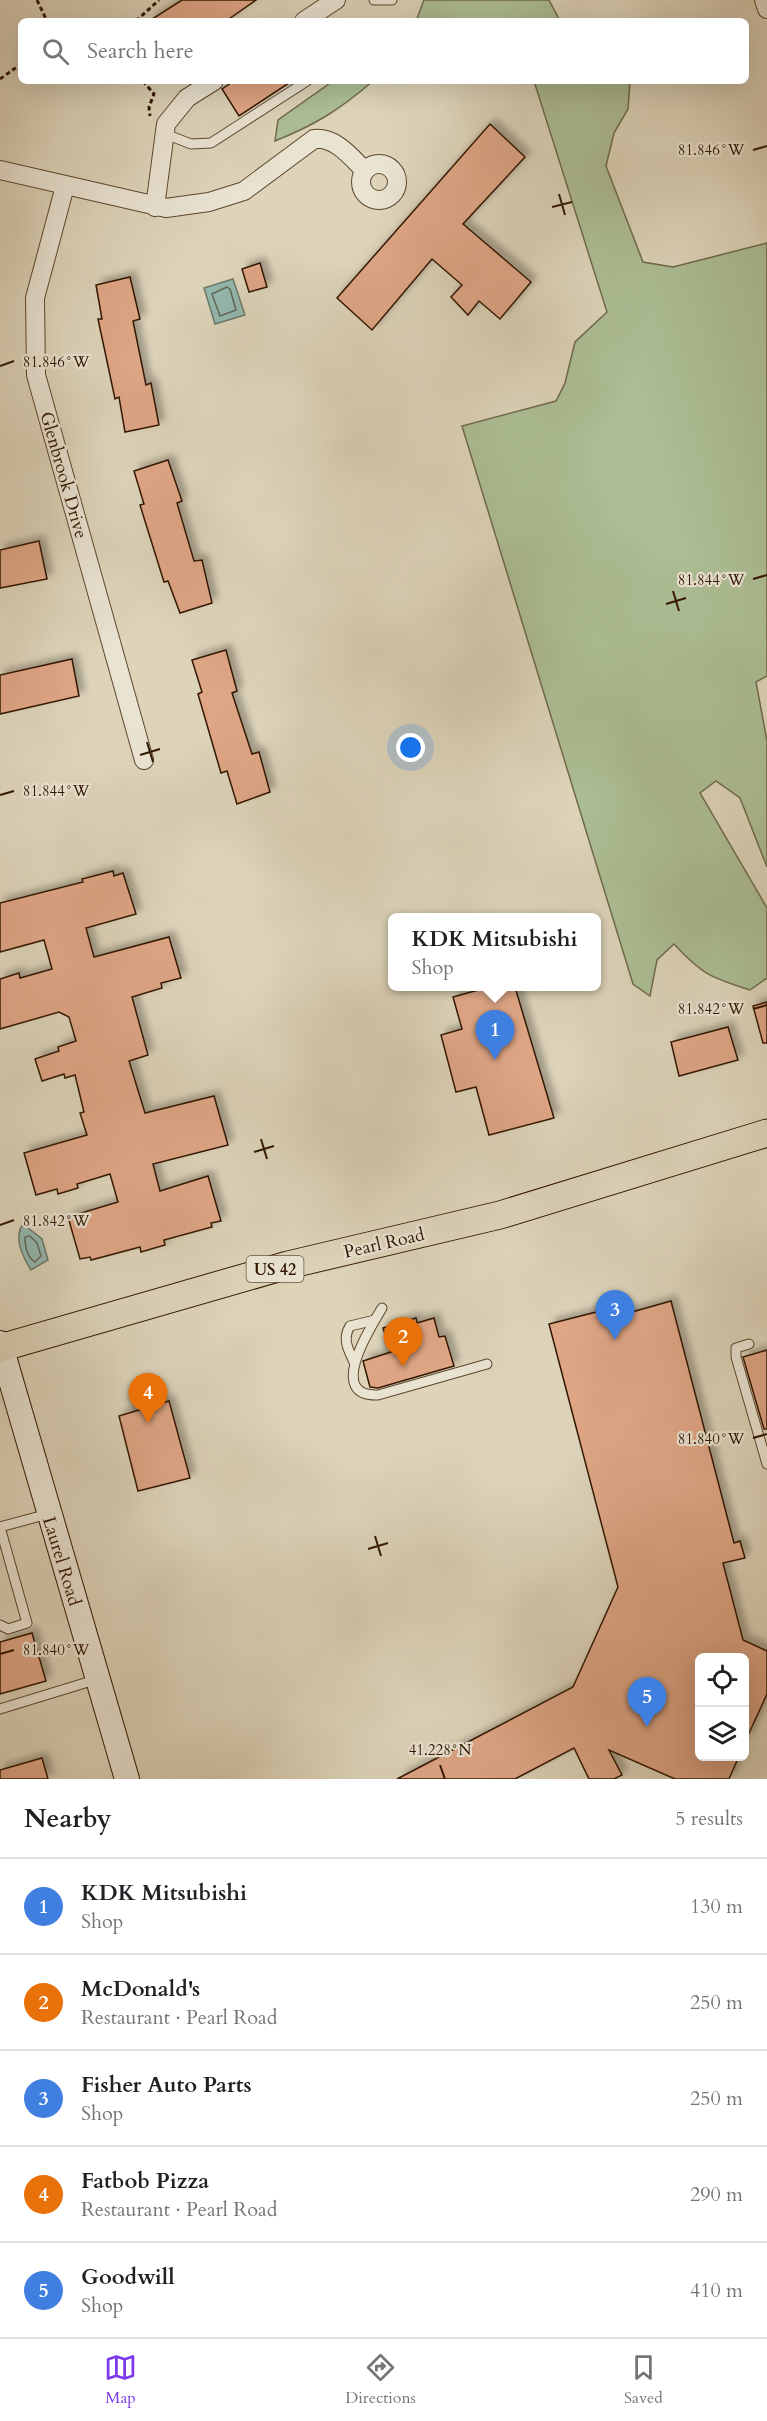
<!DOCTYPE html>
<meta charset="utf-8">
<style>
body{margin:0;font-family:Cardo,serif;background:#f2f2f2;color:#202124}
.controls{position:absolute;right:18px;bottom:18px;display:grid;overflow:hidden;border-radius:9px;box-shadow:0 6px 24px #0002}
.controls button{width:54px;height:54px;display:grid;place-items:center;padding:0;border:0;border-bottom:2px solid #e0e0e0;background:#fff;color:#202124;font:30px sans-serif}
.you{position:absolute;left:411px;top:748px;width:21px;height:21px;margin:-15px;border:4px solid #fff;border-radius:50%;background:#1a73e8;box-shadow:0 0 0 9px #1a73e833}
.badge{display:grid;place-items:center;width:39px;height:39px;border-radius:50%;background:#7c3aed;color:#fff;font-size:20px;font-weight:700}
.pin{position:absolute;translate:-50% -50px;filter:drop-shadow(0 2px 3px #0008)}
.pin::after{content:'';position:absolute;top:32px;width:21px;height:18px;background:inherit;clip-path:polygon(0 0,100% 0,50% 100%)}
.popup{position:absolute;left:388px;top:913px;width:213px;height:78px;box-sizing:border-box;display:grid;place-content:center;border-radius:9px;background:#fff;filter:drop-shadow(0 2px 4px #0005);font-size:20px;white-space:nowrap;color:#757577}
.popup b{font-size:22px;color:#202124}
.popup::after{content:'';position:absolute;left:50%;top:100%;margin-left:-12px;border:12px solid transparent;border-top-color:#fff}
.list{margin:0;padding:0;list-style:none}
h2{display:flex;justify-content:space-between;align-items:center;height:78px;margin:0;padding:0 24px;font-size:26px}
h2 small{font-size:20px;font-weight:400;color:#757577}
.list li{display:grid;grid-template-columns:39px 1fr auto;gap:18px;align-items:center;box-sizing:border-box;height:96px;padding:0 24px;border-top:2px solid #e0e0e0}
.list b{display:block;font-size:22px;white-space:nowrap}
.list p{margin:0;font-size:20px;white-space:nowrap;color:#757577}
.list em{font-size:20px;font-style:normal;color:#757577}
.icon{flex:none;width:33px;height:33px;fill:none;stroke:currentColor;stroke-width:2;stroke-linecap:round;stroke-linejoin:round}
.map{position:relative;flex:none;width:767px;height:1779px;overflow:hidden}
.search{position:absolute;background:#fff;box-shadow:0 6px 24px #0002;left:18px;right:18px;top:18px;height:66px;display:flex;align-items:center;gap:15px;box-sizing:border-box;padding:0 21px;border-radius:9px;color:#757577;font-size:22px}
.sheet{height:558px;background:#fff}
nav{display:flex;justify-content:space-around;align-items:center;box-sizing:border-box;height:84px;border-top:2px solid #e0e0e0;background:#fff;font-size:16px;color:#757577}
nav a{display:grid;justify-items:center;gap:3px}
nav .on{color:#7c3aed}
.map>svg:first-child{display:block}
</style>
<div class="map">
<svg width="767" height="1779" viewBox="0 0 767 1779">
<defs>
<filter id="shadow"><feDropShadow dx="5.5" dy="-5.5" stdDeviation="3" flood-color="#0004"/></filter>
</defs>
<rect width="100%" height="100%" fill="#ddd4ba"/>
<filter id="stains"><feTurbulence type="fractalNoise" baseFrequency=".00333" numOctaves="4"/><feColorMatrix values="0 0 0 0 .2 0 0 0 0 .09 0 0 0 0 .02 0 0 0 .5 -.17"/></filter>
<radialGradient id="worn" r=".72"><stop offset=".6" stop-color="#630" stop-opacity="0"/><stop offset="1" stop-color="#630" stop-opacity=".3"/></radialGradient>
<!-- green -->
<g fill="#acbe94" stroke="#6f6a4a" stroke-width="1.5">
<path d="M 424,0 L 549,0 L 560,21 L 416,21 Z"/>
<path d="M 333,81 L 373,81 C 339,110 317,124 275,141 L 278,120 Z"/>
<path d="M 534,81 L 630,81 L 628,109 L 614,133 L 606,166 L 643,262 L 673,267 L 767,243 L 767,676 L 756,682 L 767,741 L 767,867 L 740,798 L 716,781 L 700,793 L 767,908 L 767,978 L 750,990 C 710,977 703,975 674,944 L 657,960 L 650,996 L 633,984 L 462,426 L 556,401 L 565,383 L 575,342 L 607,312 Z"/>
</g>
<!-- water -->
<g fill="#93b8af" stroke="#6c7869" stroke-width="1.5">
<path d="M 233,279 L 245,315 L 215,324 L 204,288 Z"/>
<path d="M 23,1224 L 42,1239 L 48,1260 L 31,1270 C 23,1257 13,1238 23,1224 Z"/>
</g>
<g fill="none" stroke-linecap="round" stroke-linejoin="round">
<!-- shore -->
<g stroke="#626858" stroke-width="1.5">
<path d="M 227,287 L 230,289 L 236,310 L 220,316 L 212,294 Z"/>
<path d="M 30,1236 L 37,1243 L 41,1256 L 35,1262 C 27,1257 25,1246 25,1237 Z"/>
</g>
</g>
<!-- building -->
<g fill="#dfa686" stroke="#321700" stroke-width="1.5" filter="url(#shadow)">
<path d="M 182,0 L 256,0 L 226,21 L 149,21 Z"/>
<path d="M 234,81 L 292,81 L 239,116 L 222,89 Z"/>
<path d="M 490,124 L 525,157 L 463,224 L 531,282 L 500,319 L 479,301 L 468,315 L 451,297 L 462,285 L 432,259 L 372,330 L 337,298 Z"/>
<path d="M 260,263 L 267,287 L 249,292 L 242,269 Z"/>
<path d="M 130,277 L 140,319 L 133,321 L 146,385 L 151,383 L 159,425 L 125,432 L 119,397 L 115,399 L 98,319 L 102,319 L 96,285 Z"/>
<path d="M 168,460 L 182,501 L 177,503 L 194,561 L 202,560 L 212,603 L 180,613 L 168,581 L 164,582 L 140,505 L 144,504 L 134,471 Z"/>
<path d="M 39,541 L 47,579 L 0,588 L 0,550 Z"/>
<path d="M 226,650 L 237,691 L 232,693 L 252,754 L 259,752 L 270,792 L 237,804 L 227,771 L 221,773 L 198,694 L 202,692 L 192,660 Z"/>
<path d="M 72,659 L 79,696 L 0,714 L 0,675 Z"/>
<path d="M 113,871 L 114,876 L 123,873 L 136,914 L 86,928 L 94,957 L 169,937 L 181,978 L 161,983 L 162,988 L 132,997 L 148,1055 L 129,1061 L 145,1113 L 214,1096 L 228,1145 L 153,1164 L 160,1191 L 208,1176 L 221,1221 L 211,1223 L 212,1227 L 164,1240 L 165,1245 L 141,1252 L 140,1247 L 91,1260 L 90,1257 L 80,1259 L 68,1217 L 118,1202 L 110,1174 L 77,1184 L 78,1188 L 58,1194 L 57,1189 L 36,1195 L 24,1153 L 87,1135 L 80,1113 L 84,1112 L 75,1075 L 65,1078 L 64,1074 L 42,1081 L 35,1059 L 59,1051 L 58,1047 L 76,1041 L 69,1017 L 59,1012 L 0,1029 L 0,979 L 19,973 L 20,978 L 52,969 L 44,940 L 0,952 L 0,903 L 83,882 L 82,879 Z"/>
<path d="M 489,987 L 515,987 L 554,1118 L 489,1135 L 476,1087 L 456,1092 L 441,1035 L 462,1029 L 453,997 Z"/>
<path d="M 767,1002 L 767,1043 L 763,1043 L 753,1006 Z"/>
<path d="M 728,1027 L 738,1060 L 679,1076 L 671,1042 Z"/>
<path d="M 671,1301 L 734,1543 L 740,1541 L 745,1558 L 723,1563 L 743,1640 L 767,1651 L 767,1694 L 744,1744 L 744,1658 L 699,1658 L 699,1756 L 739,1756 L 729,1779 L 675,1779 L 609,1750 L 622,1775 L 614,1779 L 589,1779 L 574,1748 L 515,1779 L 397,1779 L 573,1687 L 618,1587 L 549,1324 L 612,1308 L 614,1317 Z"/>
<path d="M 416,1318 L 417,1323 L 434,1318 L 439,1337 L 445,1336 L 454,1366 L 378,1388 L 370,1387 L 363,1361 L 391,1352 L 383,1328 Z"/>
<path d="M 767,1350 L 767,1429 L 764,1429 L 743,1357 Z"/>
<path d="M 169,1401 L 190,1478 L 138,1491 L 119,1416 Z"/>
<path d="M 32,1633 L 46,1681 L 0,1694 L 0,1642 Z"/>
<path d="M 42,1758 L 48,1779 L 0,1779 L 0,1770 Z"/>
</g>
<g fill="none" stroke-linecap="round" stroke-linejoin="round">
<defs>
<g id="lane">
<path d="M 374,0 L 392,0"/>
<path d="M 163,133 L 191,144 L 211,143 L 307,81"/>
<path d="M 382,1308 C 370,1328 326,1397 378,1395 L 487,1364"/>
<path d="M 749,1344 L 736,1348 L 736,1357 L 767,1464"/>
<path d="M 354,1362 C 348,1349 342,1339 350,1326 L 375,1320"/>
<path d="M 0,1527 L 48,1514"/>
<path d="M 0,1625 L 8,1629 L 27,1623 L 0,1527"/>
<path d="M 0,1709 L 98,1679"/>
</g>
<g id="street">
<path d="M 764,0 L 767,9"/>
<path d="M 304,21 L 336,0"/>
<circle cx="379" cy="182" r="18"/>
<path d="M 0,170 L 166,208 L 209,202 L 244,191 L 314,139 C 336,137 351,157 365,171"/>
<path d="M 65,186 L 35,298 L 36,375 L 144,760"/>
<path d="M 155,207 L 166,124 L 187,98 L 214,81"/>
</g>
<path id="secondary" d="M 0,1343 L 127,1779"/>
<path id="primary" d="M 0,1348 L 288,1265 L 500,1215 L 767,1133"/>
</defs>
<!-- lane casing -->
<use href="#lane" stroke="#5d462e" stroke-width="11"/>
<!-- street casing -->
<use href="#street" stroke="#5d462e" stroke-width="20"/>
<!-- secondary casing -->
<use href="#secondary" stroke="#321700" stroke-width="26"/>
<!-- primary casing -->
<use href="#primary" stroke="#321700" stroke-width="29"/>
<!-- path -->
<g stroke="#321700" stroke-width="3" stroke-dasharray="4.5 3" stroke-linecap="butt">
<path d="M 37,0 L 47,21"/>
<path d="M 136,21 L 159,0"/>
<path d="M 0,79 L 21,64"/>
<path d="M 143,81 L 154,94 L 149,107 L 150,116"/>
</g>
<!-- lane -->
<use href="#lane" stroke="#e9e3d2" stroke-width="9"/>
<!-- street -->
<use href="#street" stroke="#e9e3d2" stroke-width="18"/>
<!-- secondary -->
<use href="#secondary" stroke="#e9e3d2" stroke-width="24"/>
<!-- primary -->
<use href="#primary" stroke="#ddd4ba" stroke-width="27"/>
</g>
<!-- ticks -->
<path fill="none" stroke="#321700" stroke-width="2" d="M 753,150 L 767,146M 559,194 L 565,215M 552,207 L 572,202M 0,366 L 14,361M 753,579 L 767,575M 673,591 L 679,611M 666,604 L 686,598M 147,742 L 153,762M 140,755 L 160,749M 0,795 L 14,791M 753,1009 L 767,1005M 261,1139 L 267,1159M 254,1152 L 274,1146M 0,1225 L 14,1220M 753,1438 L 767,1434M 375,1536 L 381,1556M 368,1549 L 388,1543M 0,1654 L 14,1650M 440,1765 L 445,1779"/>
<g text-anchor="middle" stroke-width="4.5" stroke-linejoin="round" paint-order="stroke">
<!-- shield labels -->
<rect fill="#e9e3d2" stroke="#69543f" stroke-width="1.5" x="246.5" y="1256" width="57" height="26" rx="4.5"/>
<g font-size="16" font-weight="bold" fill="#321700">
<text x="275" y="1275">US 42</text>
</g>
<!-- street labels -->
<g font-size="18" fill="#321700" stroke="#e9e3d2">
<text transform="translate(64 475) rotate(74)" y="6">Glenbrook Drive</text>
<text transform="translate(384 1243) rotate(-13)" y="6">Pearl Road</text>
<text transform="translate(62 1561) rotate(73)" y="6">Laurel Road</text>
</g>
</g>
<g font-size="15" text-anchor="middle" fill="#321700" stroke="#e9e3d2" stroke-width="4.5" stroke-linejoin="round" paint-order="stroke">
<text x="711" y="155">81.846°W</text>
<text x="56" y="367">81.846°W</text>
<text x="711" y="585">81.844°W</text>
<text x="56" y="796">81.844°W</text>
<text x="711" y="1014">81.842°W</text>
<text x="56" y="1226">81.842°W</text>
<text x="711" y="1444">81.840°W</text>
<text x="56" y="1655">81.840°W</text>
<text x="440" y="1755">41.228°N</text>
</g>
<rect width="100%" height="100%" filter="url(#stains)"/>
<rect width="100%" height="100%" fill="url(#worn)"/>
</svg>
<div class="controls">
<button><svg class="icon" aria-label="locate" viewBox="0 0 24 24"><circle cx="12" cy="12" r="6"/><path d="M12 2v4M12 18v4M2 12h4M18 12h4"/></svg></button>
<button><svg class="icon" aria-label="layers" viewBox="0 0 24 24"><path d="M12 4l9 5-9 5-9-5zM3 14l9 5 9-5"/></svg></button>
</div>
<div class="you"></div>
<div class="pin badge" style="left:495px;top:1060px;background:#3f7fe0">1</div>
<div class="popup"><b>KDK Mitsubishi</b>Shop</div>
<div class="pin badge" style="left:403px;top:1367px;background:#e8710a">2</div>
<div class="pin badge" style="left:615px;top:1340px;background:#3f7fe0">3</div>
<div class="pin badge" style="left:148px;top:1423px;background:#e8710a">4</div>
<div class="pin badge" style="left:647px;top:1727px;background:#3f7fe0">5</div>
<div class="search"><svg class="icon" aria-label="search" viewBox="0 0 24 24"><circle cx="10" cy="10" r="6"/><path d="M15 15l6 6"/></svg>Search here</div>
</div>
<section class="sheet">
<h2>Nearby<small>5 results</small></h2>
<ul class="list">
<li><span class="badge" style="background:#3f7fe0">1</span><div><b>KDK Mitsubishi</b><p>Shop</p></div><em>130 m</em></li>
<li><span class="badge" style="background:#e8710a">2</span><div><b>McDonald's</b><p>Restaurant · Pearl Road</p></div><em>250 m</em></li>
<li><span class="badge" style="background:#3f7fe0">3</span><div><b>Fisher Auto Parts</b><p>Shop</p></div><em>250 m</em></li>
<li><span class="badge" style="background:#e8710a">4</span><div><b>Fatbob Pizza</b><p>Restaurant · Pearl Road</p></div><em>290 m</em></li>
<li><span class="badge" style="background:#3f7fe0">5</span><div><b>Goodwill</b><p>Shop</p></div><em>410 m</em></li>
</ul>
</section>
<nav>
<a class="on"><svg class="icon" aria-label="map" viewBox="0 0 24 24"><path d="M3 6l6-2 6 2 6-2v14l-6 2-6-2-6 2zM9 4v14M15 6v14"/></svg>Map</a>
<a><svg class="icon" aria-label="directions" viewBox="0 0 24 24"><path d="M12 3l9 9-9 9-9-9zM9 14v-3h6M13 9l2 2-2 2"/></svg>Directions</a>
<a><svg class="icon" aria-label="saved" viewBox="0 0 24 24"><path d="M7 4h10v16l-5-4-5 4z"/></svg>Saved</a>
</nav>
